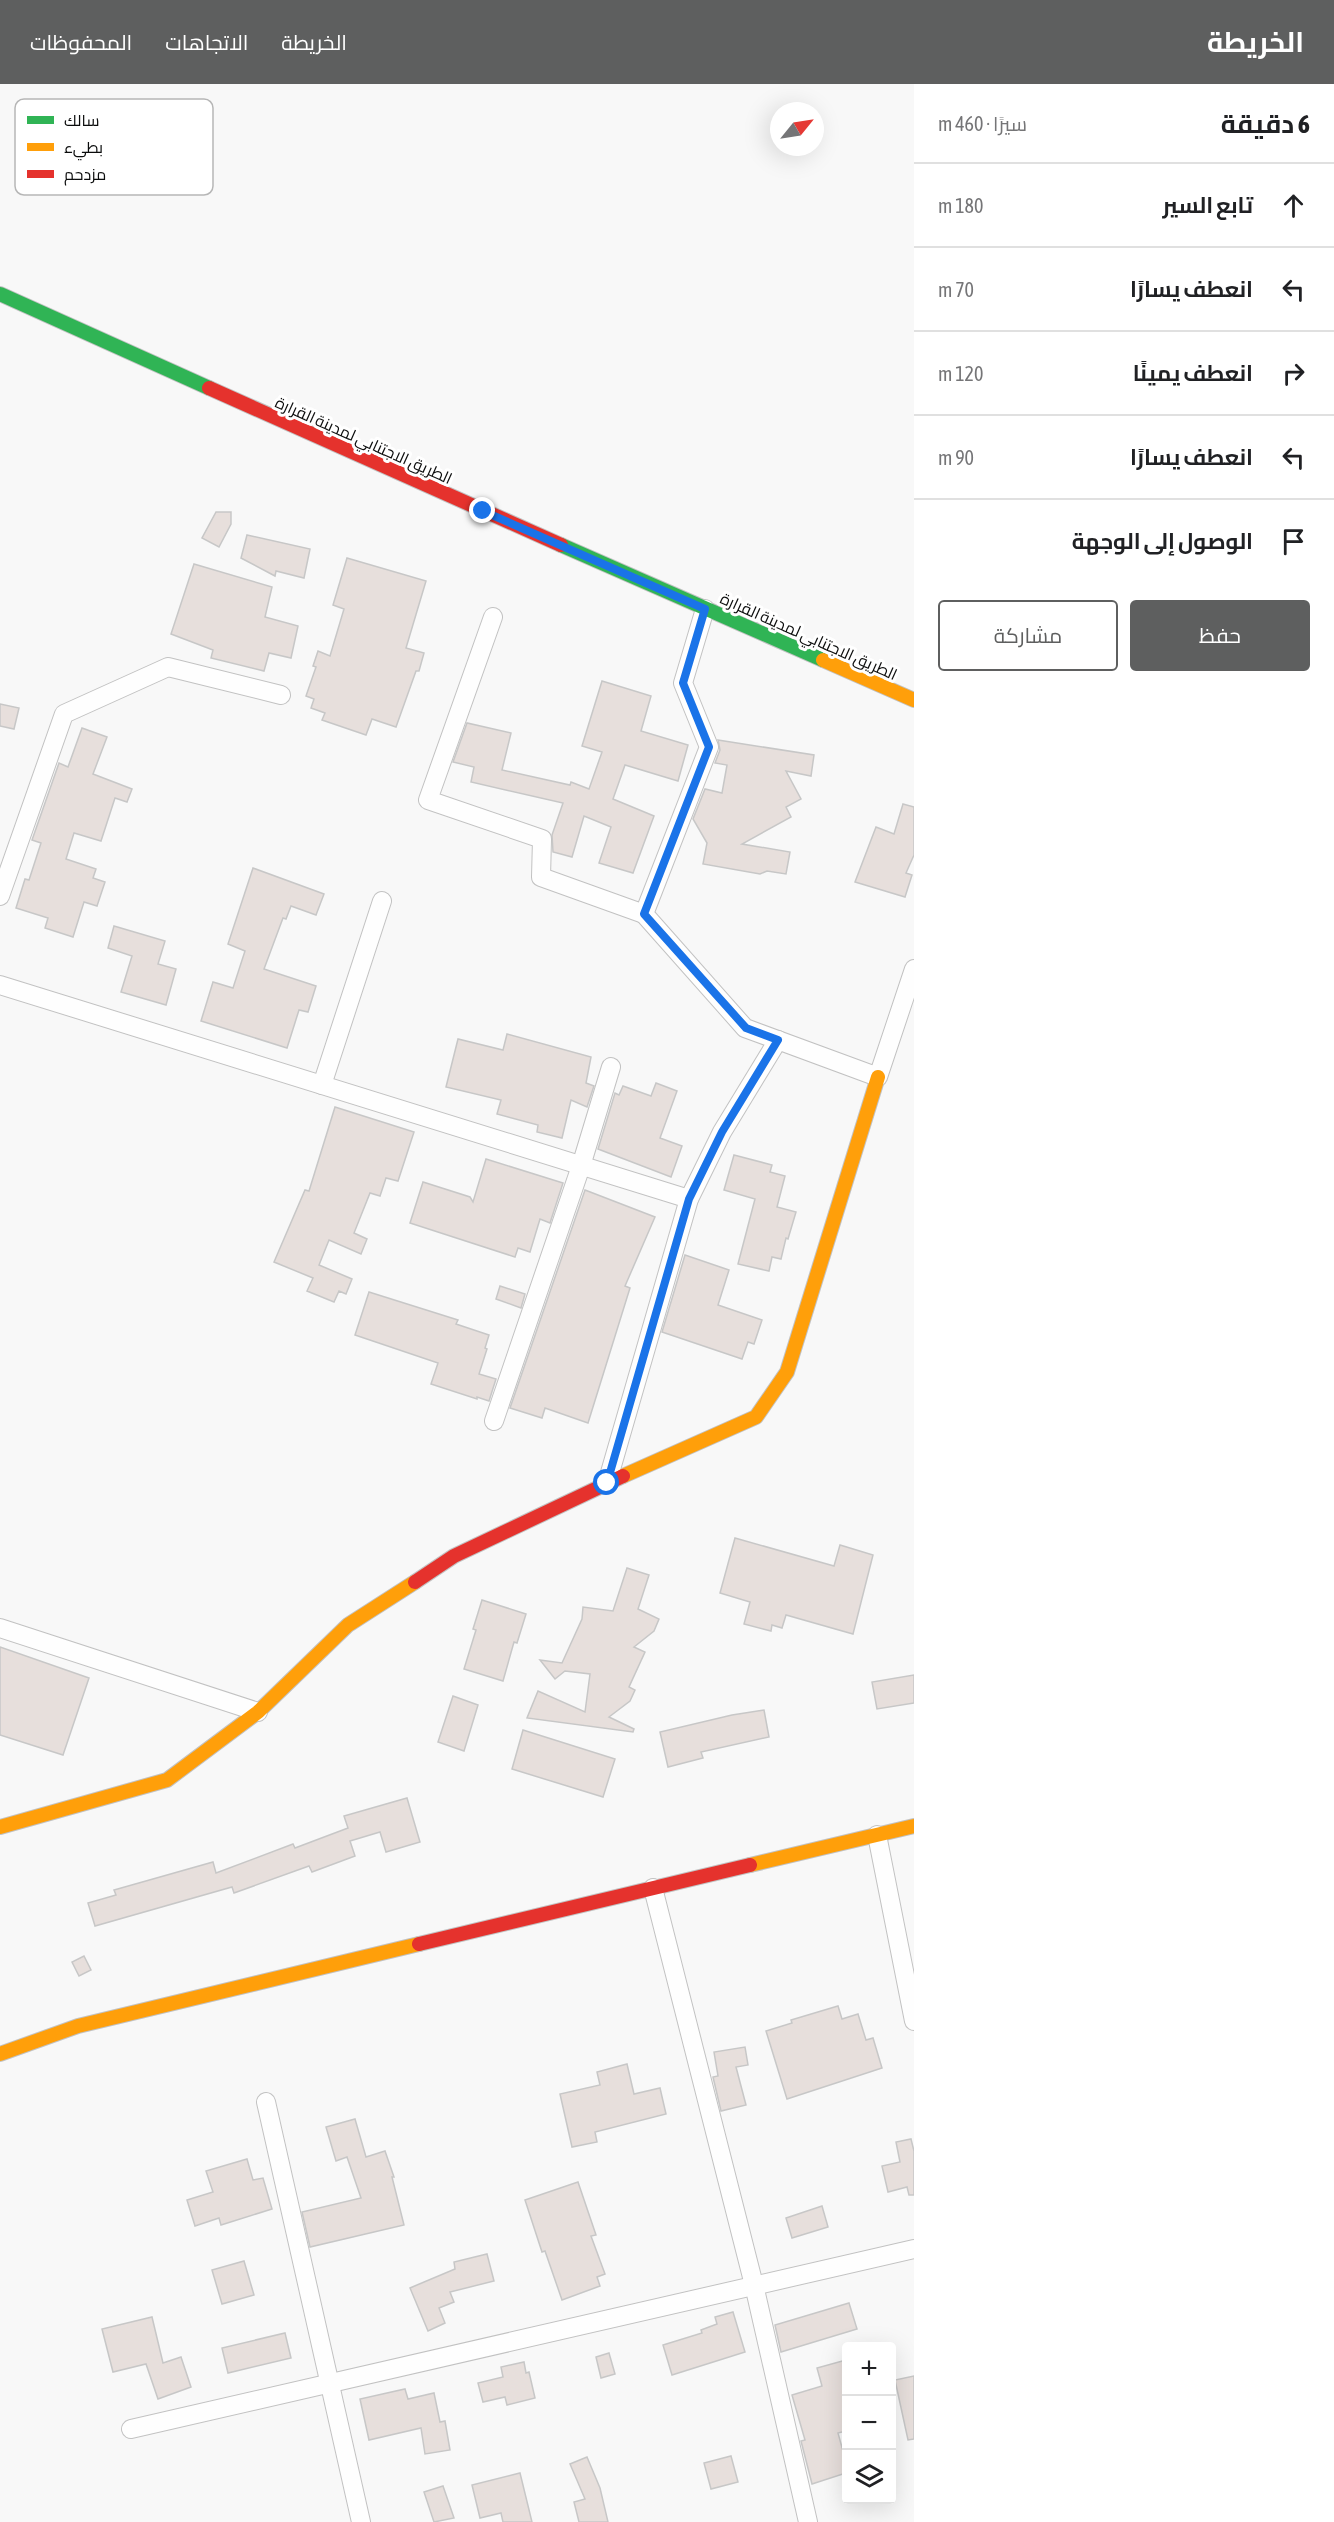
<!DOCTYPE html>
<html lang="ar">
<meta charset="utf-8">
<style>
body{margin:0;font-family:"Asap Condensed",Cairo,sans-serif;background:#f6f6f6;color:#202124;direction:rtl}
.controls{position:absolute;right:18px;bottom:18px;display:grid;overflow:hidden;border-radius:6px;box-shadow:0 6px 24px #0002}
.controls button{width:54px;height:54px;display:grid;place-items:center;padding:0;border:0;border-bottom:2px solid #e0e0e0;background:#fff;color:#202124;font:30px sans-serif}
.compass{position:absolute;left:770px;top:18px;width:54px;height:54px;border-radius:50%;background:#fff;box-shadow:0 6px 24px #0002;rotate:60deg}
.stop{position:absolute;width:18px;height:18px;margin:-14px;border:4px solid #1a73e8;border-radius:50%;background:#fff}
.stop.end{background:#1a73e8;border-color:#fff;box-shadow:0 2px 6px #0008}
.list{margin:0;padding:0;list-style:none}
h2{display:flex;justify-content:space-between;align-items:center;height:78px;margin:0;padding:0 24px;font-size:26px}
h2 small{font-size:20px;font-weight:400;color:#757577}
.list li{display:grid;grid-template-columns:39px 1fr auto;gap:18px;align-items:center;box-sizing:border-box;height:84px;padding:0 24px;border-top:2px solid #e0e0e0}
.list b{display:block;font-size:22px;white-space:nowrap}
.list em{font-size:20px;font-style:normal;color:#757577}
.actions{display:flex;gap:12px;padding:18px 24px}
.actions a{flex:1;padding:14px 0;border:2px solid #5e5f5f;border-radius:6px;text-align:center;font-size:21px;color:#5e5f5f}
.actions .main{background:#5e5f5f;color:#fff}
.icon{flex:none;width:33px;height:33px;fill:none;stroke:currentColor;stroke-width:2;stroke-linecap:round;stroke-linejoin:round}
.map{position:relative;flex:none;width:914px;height:2438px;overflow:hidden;direction:ltr}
header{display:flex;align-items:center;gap:36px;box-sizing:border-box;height:84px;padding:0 30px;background:#5e5f5f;color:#fff}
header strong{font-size:28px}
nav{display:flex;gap:33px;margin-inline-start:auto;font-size:21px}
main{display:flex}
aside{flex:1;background:#fff}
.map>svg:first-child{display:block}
</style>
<header>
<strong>الخريطة</strong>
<nav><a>الخريطة</a><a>الاتجاهات</a><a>المحفوظات</a></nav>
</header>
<main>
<aside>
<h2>6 دقيقة<small>سيرًا · 460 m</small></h2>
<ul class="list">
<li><svg class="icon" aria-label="ahead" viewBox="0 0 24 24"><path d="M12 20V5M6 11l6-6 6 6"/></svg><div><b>تابع السير</b></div><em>180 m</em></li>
<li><svg class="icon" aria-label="left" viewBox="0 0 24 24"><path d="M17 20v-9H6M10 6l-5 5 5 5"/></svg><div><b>انعطف يسارًا</b></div><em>70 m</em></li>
<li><svg class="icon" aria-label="right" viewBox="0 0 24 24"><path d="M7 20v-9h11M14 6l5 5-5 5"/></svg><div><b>انعطف يمينًا</b></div><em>120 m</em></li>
<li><svg class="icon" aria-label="left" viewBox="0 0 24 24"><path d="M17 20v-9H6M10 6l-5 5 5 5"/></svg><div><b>انعطف يسارًا</b></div><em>90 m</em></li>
<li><svg class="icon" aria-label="arrive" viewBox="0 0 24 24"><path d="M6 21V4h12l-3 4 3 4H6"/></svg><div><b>الوصول إلى الوجهة</b></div></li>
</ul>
<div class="actions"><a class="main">حفظ</a><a>مشاركة</a></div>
</aside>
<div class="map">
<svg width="914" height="2438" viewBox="0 0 914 2438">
<rect width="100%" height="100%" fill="#f8f8f8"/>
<!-- building -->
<g fill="#e7dfdc" stroke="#c7c7c7" stroke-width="1.5">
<path d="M 216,428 L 231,428 L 231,440 L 219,463 L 202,454 Z"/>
<path d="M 247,451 L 310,465 L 304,494 L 276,487 L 275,492 L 241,474 Z"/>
<path d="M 347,474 L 426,497 L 406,564 L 424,569 L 419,587 L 416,587 L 396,643 L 372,635 L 366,651 L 322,636 L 325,629 L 311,624 L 314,615 L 306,612 L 316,583 L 313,582 L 318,567 L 330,572 L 344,525 L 333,521 Z"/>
<path d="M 194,480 L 272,503 L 265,533 L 298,542 L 291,574 L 269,569 L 264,587 L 211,574 L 213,566 L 171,550 Z"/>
<path d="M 602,597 L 651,612 L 641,647 L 688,661 L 678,697 L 625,681 L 613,715 L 654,732 L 633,789 L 599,779 L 611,743 L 584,732 L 572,773 L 553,768 L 552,751 L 563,719 L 471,698 L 474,683 L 453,678 L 467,639 L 511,649 L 502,686 L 570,701 L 571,698 L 589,705 L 602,668 L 582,662 Z"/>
<path d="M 0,620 L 19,624 L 14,645 L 0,642 Z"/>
<path d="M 82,644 L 107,653 L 93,690 L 132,705 L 127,718 L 115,714 L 101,757 L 74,749 L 66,775 L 96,785 L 93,794 L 105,798 L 97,822 L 84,818 L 73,853 L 45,844 L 48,834 L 16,824 L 25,795 L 29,796 L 41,759 L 32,756 L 59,679 L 68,683 Z"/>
<path d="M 718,656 L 814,671 L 811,692 L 786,687 L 801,715 L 786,723 L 791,733 L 742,760 L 790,768 L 786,790 L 767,787 L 760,790 L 703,780 L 707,759 L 693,735 L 705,705 L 722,709 L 727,681 L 715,679 L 720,666 Z"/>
<path d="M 903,720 L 914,723 L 914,771 L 906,789 L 912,791 L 905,813 L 855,798 L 876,743 L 894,750 Z"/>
<path d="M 253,784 L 324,810 L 316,831 L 291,822 L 286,835 L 283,834 L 264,885 L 316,902 L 308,928 L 299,926 L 287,964 L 201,937 L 213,898 L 233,904 L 245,867 L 228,860 Z"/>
<path d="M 114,842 L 165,857 L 158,880 L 176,885 L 166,921 L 121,908 L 132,872 L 108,864 Z"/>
<path d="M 507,950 L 591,973 L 586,999 L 594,1002 L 587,1023 L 571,1016 L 562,1054 L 537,1048 L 538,1041 L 497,1030 L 501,1016 L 446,1003 L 458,955 L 503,966 Z"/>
<path d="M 656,999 L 677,1007 L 660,1054 L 682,1062 L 671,1093 L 598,1065 L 615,1009 L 619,1011 L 623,1002 L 651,1012 Z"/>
<path d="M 335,1023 L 414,1048 L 398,1097 L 386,1094 L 380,1112 L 370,1109 L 354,1149 L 367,1155 L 361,1170 L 329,1156 L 319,1181 L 352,1195 L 346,1210 L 339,1207 L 334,1218 L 307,1207 L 313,1194 L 274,1178 L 305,1106 L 309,1107 Z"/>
<path d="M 734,1071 L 772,1081 L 770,1088 L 785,1092 L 777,1123 L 796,1128 L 788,1155 L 786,1154 L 781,1175 L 772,1173 L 769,1187 L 738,1180 L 755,1115 L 724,1106 Z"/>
<path d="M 486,1075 L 563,1099 L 550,1139 L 540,1135 L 530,1168 L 518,1164 L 515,1173 L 410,1139 L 423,1098 L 470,1113 L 473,1118 Z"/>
<path d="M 585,1106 L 655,1133 L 625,1202 L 630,1204 L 588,1339 L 545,1324 L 542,1334 L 510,1324 Z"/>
<path d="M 685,1171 L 729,1186 L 718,1221 L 762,1236 L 754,1260 L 748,1258 L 742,1275 L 662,1248 Z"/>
<path d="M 500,1202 L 525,1210 L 521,1224 L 496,1215 Z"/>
<path d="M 369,1208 L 458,1236 L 456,1240 L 489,1251 L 485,1264 L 487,1265 L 479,1290 L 496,1295 L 489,1317 L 477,1313 L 477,1315 L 431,1300 L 438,1279 L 355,1251 Z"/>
<path d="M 735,1454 L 834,1482 L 840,1461 L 873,1471 L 853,1550 L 786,1531 L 782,1544 L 772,1541 L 771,1547 L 744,1540 L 750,1518 L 720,1509 Z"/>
<path d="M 627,1484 L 649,1491 L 638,1525 L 659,1535 L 654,1547 L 634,1563 L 645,1568 L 629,1603 L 635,1606 L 630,1617 L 609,1633 L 634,1645 L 633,1648 L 527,1634 L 538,1607 L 585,1628 L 590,1590 L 565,1587 L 555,1595 L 540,1576 L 562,1579 L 582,1535 L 583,1523 L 613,1527 Z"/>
<path d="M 482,1516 L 526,1530 L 517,1559 L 514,1558 L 503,1597 L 464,1585 L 476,1546 L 473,1545 Z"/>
<path d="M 0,1563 L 89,1594 L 63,1671 L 0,1651 Z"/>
<path d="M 914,1591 L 914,1619 L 877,1625 L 872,1598 Z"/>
<path d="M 453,1612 L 478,1621 L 464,1667 L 438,1658 Z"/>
<path d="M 764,1626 L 769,1653 L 701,1668 L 703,1674 L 668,1683 L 660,1648 L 732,1631 Z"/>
<path d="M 523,1646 L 615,1675 L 603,1713 L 512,1685 Z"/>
<path d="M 407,1714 L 420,1758 L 386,1768 L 380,1748 L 350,1757 L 355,1772 L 312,1788 L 309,1782 L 234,1809 L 232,1803 L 95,1842 L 88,1819 L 116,1811 L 114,1806 L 213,1778 L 216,1789 L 293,1760 L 295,1764 L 348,1744 L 344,1732 Z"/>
<path d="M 84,1872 L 91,1886 L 79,1892 L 72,1878 Z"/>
<path d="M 838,1922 L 842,1935 L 858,1930 L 866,1956 L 873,1954 L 882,1984 L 787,2015 L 766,1947 L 792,1939 L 791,1936 Z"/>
<path d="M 745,1963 L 748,1981 L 736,1983 L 746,2021 L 721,2027 L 713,1993 L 718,1992 L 714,1968 Z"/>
<path d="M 627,1980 L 634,2010 L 660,2004 L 666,2030 L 595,2048 L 597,2058 L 572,2063 L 560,2010 L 600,2001 L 597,1988 Z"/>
<path d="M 355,2035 L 366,2073 L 385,2067 L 394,2093 L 392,2093 L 404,2141 L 310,2163 L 302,2128 L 361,2114 L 347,2073 L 336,2077 L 326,2043 Z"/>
<path d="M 911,2055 L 914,2067 L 914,2111 L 909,2111 L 907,2103 L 888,2108 L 882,2082 L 900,2078 L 896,2058 Z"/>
<path d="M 247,2075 L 253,2096 L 263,2094 L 272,2125 L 221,2141 L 219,2134 L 195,2142 L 187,2116 L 213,2108 L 206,2087 Z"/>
<path d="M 578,2098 L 596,2151 L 591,2152 L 605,2190 L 597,2193 L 600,2202 L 562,2216 L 545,2167 L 542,2168 L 525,2116 Z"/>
<path d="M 822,2122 L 828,2143 L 792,2154 L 786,2134 Z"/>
<path d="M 487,2170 L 494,2197 L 450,2208 L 454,2218 L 439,2224 L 445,2239 L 428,2247 L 410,2204 L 455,2185 L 454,2178 Z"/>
<path d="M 244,2177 L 254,2211 L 222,2220 L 212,2186 Z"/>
<path d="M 849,2219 L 857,2245 L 781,2268 L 775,2241 Z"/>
<path d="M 733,2228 L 745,2268 L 672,2291 L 663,2261 L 702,2249 L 701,2246 L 717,2240 L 715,2233 Z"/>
<path d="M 152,2233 L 163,2279 L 181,2273 L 191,2303 L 158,2315 L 146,2280 L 113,2288 L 102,2245 Z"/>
<path d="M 285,2249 L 291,2274 L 228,2289 L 222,2264 Z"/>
<path d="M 609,2269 L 615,2290 L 601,2294 L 596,2273 Z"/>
<path d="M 846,2276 L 846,2347 L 838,2349 L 846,2378 L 846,2389 L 812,2400 L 801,2357 L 805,2356 L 792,2311 L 822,2302 L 817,2284 Z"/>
<path d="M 524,2278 L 526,2289 L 529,2288 L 535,2314 L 507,2321 L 505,2313 L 483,2318 L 478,2299 L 503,2293 L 501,2283 Z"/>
<path d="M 914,2292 L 914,2355 L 908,2356 L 895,2296 Z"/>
<path d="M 405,2305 L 408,2315 L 434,2309 L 440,2338 L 445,2337 L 450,2366 L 425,2370 L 421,2344 L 369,2356 L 360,2315 Z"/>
<path d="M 731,2372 L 738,2398 L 711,2405 L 704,2379 Z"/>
<path d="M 587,2373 L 600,2404 L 608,2438 L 579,2438 L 574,2418 L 585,2415 L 570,2380 Z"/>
<path d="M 520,2389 L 532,2438 L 503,2438 L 501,2429 L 480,2434 L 472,2401 Z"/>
<path d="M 443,2402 L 454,2434 L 434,2438 L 424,2408 Z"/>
</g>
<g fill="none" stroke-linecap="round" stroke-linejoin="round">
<defs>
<g id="street">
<path d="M 705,525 L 683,599 L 709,663 L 644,830 L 745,944 L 878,993 L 914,885"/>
<path d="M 493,533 L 428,716 L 542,755 L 541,793 L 644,830"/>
<path d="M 0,812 L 64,630 L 168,583 L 281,611"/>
<path d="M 0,901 L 689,1115"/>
<path d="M 322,1001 L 382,817"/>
<path d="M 494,1337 L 581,1082 L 611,983"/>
<path d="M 607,1399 L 689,1115 L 722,1048 L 778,956"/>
<path d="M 0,1544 L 258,1628"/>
<path d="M 877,1751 L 914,1937"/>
<path d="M 653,1804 L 754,2201 L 808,2438"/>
<path d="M 266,2018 L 361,2438"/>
<path d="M 131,2345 L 914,2165"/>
</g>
<g id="fast">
<path d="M 0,210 L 209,304"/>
<path d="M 561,461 L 823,576"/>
</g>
<g id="slow">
<path d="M 823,576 L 914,616"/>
<path d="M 623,1392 L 756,1333 L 787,1288 L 878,993"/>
<path d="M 0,1743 L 167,1696 L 258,1628 L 348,1541 L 415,1498"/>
<path d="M 750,1781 L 914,1742"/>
<path d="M 0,1970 L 78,1942 L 419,1860"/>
</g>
<g id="jam">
<path d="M 209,304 L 561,461"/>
<path d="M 415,1498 L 454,1472 L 623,1392"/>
<path d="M 419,1860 L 750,1781"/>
</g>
</defs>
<!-- street casing -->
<use href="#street" stroke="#c2c2c2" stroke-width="20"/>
<!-- fast casing -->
<use href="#fast" stroke="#c2c2c2" stroke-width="16"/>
<!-- slow casing -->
<use href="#slow" stroke="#c2c2c2" stroke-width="16"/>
<!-- jam casing -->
<use href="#jam" stroke="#c2c2c2" stroke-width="16"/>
<!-- street -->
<use href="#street" stroke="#fefefe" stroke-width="18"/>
<!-- fast -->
<use href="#fast" stroke="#30b455" stroke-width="14"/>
<!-- slow -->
<use href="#slow" stroke="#ff9f0a" stroke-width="14"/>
<!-- jam -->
<use href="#jam" stroke="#e5322d" stroke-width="14"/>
</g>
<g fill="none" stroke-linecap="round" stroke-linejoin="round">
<!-- route -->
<path stroke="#1a73e8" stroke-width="8" d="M 483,427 L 705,525 L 683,599 L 709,663 L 644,830 L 746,944 L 778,956 L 722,1048 L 689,1115 L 607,1399"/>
</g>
<g text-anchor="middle" stroke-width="6" stroke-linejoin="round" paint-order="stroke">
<!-- street labels -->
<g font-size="16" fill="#0b0c0c" stroke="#fff">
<text transform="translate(364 356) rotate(24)" y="6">الطريق الاجتنابي لمدينة القرارة</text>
<text transform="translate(809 552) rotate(24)" y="6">الطريق الاجتنابي لمدينة القرارة</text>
</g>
</g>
<!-- legend -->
<rect x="15" y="15" width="198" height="96" rx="9" fill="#fff" stroke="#b6b6b6" stroke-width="1.5"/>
<rect x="27" y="32" width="27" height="8" fill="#30b455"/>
<rect x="27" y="59" width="27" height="8" fill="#ff9f0a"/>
<rect x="27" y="86" width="27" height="8" fill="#e5322d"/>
<g font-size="16" fill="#0b0c0c">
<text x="64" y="42">سالك</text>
<text x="64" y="69">بطيء</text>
<text x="64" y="96">مزدحم</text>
</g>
</svg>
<div class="controls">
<button>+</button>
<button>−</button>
<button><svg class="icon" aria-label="layers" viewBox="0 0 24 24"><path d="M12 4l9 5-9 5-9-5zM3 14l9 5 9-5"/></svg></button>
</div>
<svg class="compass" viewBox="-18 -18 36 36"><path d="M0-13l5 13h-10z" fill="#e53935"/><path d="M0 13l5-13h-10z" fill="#757577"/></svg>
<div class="stop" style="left:607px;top:1399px"></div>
<div class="stop end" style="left:483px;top:427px"></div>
</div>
</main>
